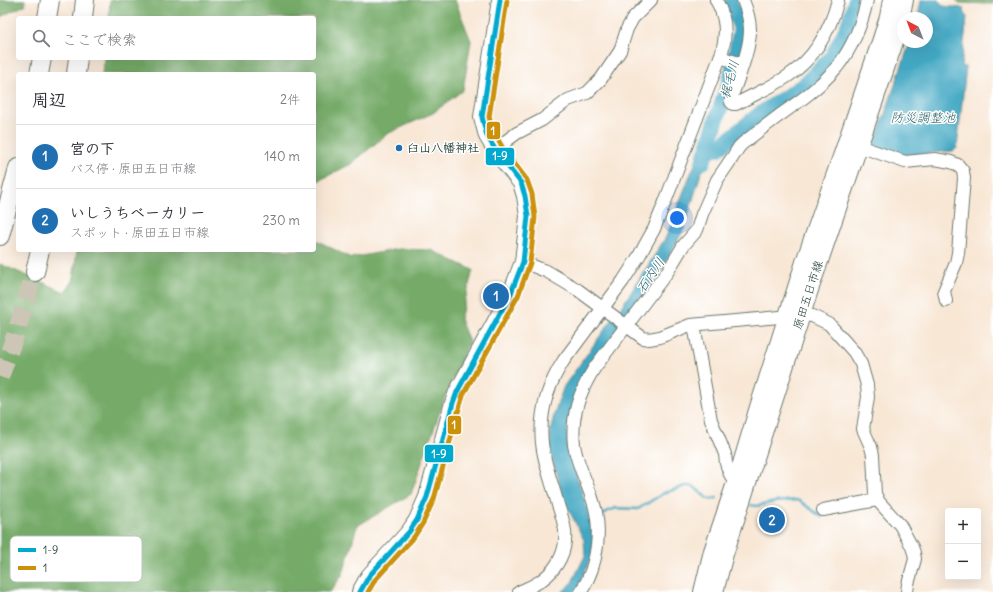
<!DOCTYPE html>
<html lang="ja">
<meta charset="utf-8">
<style>
body{margin:0;font-family:Delius,"Klee One",sans-serif;background:#f2f2f3;color:#2b2b33}
.controls{position:absolute;right:12px;bottom:12px;display:grid;overflow:hidden;border-radius:4px;box-shadow:0 4px 16px #0002}
.controls button{width:36px;height:36px;display:grid;place-items:center;padding:0;border:0;border-bottom:1px solid #e1e1e2;background:#fff;color:#2b2b33;font:20px sans-serif}
.compass{position:absolute;left:897px;top:12px;width:36px;height:36px;border-radius:50%;background:#fff;box-shadow:0 4px 16px #0002;rotate:318deg}
.you{position:absolute;left:677px;top:218px;width:14px;height:14px;margin:-10px;border:3px solid #fff;border-radius:50%;background:#1a73e8;box-shadow:0 0 0 6px #1a73e833}
.badge{display:grid;place-items:center;width:26px;height:26px;border-radius:50%;background:#1f6fb2;color:#fff;font-size:13px;font-weight:700}
.pin{position:absolute;translate:-50% -50%;border:2px solid #fff;box-shadow:0 1px 4px #0006}
.list{margin:0;padding:0;list-style:none}
h2{display:flex;justify-content:space-between;align-items:center;height:52px;margin:0;padding:0 16px;font-size:17px}
h2 small{font-size:13px;font-weight:400;color:#7c7c81}
.list li{display:grid;grid-template-columns:26px 1fr auto;gap:12px;align-items:center;box-sizing:border-box;height:64px;padding:0 16px;border-top:1px solid #e1e1e2}
.list b{display:block;font-size:15px;white-space:nowrap}
.list p{margin:0;font-size:13px;white-space:nowrap;color:#7c7c81}
.list em{font-size:13px;font-style:normal;color:#7c7c81}
.icon{flex:none;width:22px;height:22px;fill:none;stroke:currentColor;stroke-width:2;stroke-linecap:round;stroke-linejoin:round}
.map{position:relative;flex:none;width:993px;height:592px;overflow:hidden}
.search{position:absolute;background:#fff;box-shadow:0 4px 16px #0002;left:16px;top:16px;width:300px;height:44px;display:flex;align-items:center;gap:10px;box-sizing:border-box;padding:0 14px;border-radius:4px;color:#7c7c81;font-size:15px}
.panel{position:absolute;background:#fff;box-shadow:0 4px 16px #0002;left:16px;top:72px;width:300px;height:180px;border-radius:4px}
.map>svg:first-child{display:block}
</style>
<div class="map">
<svg width="993" height="592" viewBox="0 0 993 592">
<rect width="100%" height="100%" fill="#fff"/>
<filter id="ink" filterUnits="userSpaceOnUse"><feTurbulence type="fractalNoise" baseFrequency=".025" numOctaves="2"/><feDisplacementMap in="SourceGraphic" scale="8" xChannelSelector="R" yChannelSelector="G"/><feConvolveMatrix kernelMatrix="1 2 1 2 8 2 1 2 1" color-interpolation-filters="sRGB"/></filter>
<filter id="wash" filterUnits="userSpaceOnUse"><feTurbulence type="fractalNoise" baseFrequency=".012" numOctaves="4" result="noise"/><feDisplacementMap in="SourceGraphic" scale="16" xChannelSelector="R" yChannelSelector="G"/><feGaussianBlur stdDeviation="0.9" result="paint"/><feColorMatrix in="noise" values="0 0 0 0 0 0 0 0 0 0 0 0 0 0 0 0 0 1.4 0 .05"/><feComposite in="paint" operator="in"/></filter>
<g filter="url(#wash)">
<rect width="100%" height="100%" fill="#f8e7d5"/>
<!-- forest -->
<g fill="#74aa67" stroke="#4a744e">
<path d="M 0,0 L 25,0 L 25,5 L 0,17 Z"/>
<path d="M 110,0 L 455,0 L 471,41 L 463,90 L 433,113 L 387,134 L 351,164 L 314,183 L 314,74 L 102,74 L 104,58 L 314,58 L 314,18 L 109,18 Z"/>
<path d="M 955,0 L 993,0 L 993,4 L 958,3 Z"/>
<path d="M 314,239 L 351,258 L 398,249 L 431,250 L 473,270 L 460,319 L 469,342 L 445,397 L 411,494 L 357,526 L 343,574 L 330,592 L 0,592 L 0,264 L 65,292 L 73,281 L 77,250 L 314,250 Z"/>
</g>
<!-- water -->
<g fill="#43a7c3" stroke="#31727c">
<path d="M 921,0 L 939,0 L 943,6 L 963,8 L 967,18 L 961,67 L 966,67 L 957,148 L 953,151 L 896,156 L 873,148 L 910,42 L 927,42 L 927,18 L 918,18 Z"/>
<path d="M 742,133 L 717,154 L 701,173 L 684,229 L 661,270 L 609,341 L 571,411 L 567,430 L 568,449 L 591,520 L 593,538 L 592,555 L 577,590 L 574,592 L 562,592 L 571,584 L 585,556 L 584,540 L 563,498 L 551,454 L 550,432 L 555,411 L 564,386 L 626,300 L 666,237 L 689,178 L 704,144 Z"/>
</g>
<g fill="none" stroke-linecap="round" stroke-linejoin="round">
<!-- stream -->
<g stroke="#43a7c3" stroke-width="2.5">
<path d="M 751,505 L 757,506 L 775,502 L 797,500 L 801,502 L 822,517"/>
<path d="M 600,517 L 608,511 L 616,508 L 638,509 L 664,493 L 685,486 L 693,486 L 707,498 L 710,499 L 717,498"/>
</g>
<!-- river -->
<g stroke="#43a7c3" stroke-width="16">
<path d="M 717,149 L 760,114 L 804,85 L 832,57 L 848,26 L 856,0"/>
<path d="M 703,162 L 719,112 L 731,78 L 741,28 L 729,0"/>
</g>
</g>
</g>
<g filter="url(#ink)">
<g fill="none" stroke-linecap="round" stroke-linejoin="round">
<!-- highway-tunnel -->
<path stroke="#cdc5b5" stroke-width="18" stroke-dasharray="18 9" stroke-linecap="butt" d="M 0,377 L 15,336 L 35,272"/>
<defs>
<g id="minor">
<path d="M 743,0 C 747,10 750,20 750,30 C 750,51 737,80 731,99 L 731,102 L 733,104 L 736,104 C 753,95 772,87 788,76 C 815,58 830,31 838,0"/>
<path d="M 720,57 L 742,64"/>
<path d="M 859,146 L 905,162 L 935,159 L 951,162 L 958,165 L 963,171 L 964,178 L 958,253 L 956,263 L 944,291 L 946,301"/>
<path d="M 498,154 L 506,141 L 517,133 L 542,120 L 568,100 L 587,93 L 601,79 L 620,51 L 627,29 L 633,18 L 651,0"/>
<path d="M 523,262 L 548,272 L 578,290 L 643,338 L 649,339 L 660,337 L 690,325 L 802,315 L 812,316 L 829,324 L 854,352 L 861,364 L 867,385 L 868,397 L 863,429 L 871,447 L 873,455 L 875,494 L 879,502 L 900,525 L 912,547 L 914,553 L 915,559 L 908,584 L 907,592"/>
<path d="M 694,325 L 711,420 L 725,454 L 726,463 L 729,472 L 731,476 L 736,480"/>
<path d="M 823,510 L 877,500"/>
<path d="M 519,592 C 527,588 536,585 543,579 C 558,568 567,550 565,531 C 564,522 561,514 558,505 C 553,485 544,464 542,443 C 539,412 547,386 564,360 L 623,281 L 639,256 L 654,229 L 665,202 L 722,52 C 727,33 726,17 716,0"/>
<path d="M 581,592 C 598,565 603,528 592,498 C 586,480 577,464 574,445 C 571,416 579,392 595,367 L 668,271 L 683,246 L 697,230 L 702,214 L 717,180 L 732,158 L 739,147 L 743,143 C 756,133 768,124 780,115 C 800,101 821,86 837,67 C 852,48 862,24 867,0"/>
</g>
<g id="major">
<path d="M 360,592 L 369,576 L 409,532 L 417,520 L 427,497 L 453,403 L 457,392 L 511,293 L 523,262 L 528,216 L 525,196 L 521,183 L 498,154 L 487,136 L 482,117 L 500,0"/>
<path d="M 702,592 L 712,551 L 736,480 L 758,407 L 805,259 L 843,151 L 881,39 L 888,17 L 891,0"/>
<path d="M 715,592 L 725,554 L 809,293 L 895,42 L 901,20 L 905,0"/>
</g>
<g id="highway">
<path d="M 47,18 L 50,0"/>
<path d="M 83,18 L 85,0"/>
<path d="M 39,74 L 42,58"/>
<path d="M 76,74 L 78,58"/>
<path d="M 0,236 L 18,168"/>
<path d="M 35,272 L 40,250"/>
</g>
</defs>
<!-- minor casing -->
<use href="#minor" stroke="#6b786c" stroke-width="14"/>
<!-- major casing -->
<use href="#major" stroke="#6b786c" stroke-width="18"/>
<!-- highway casing -->
<use href="#highway" stroke="#6b786c" stroke-width="20"/>
<!-- minor -->
<use href="#minor" stroke="#fff" stroke-width="12"/>
<!-- major -->
<use href="#major" stroke="#fff" stroke-width="16"/>
<!-- highway -->
<use href="#highway" stroke="#fff" stroke-width="18"/>
<defs>
<path id="bus-1" d="M 360,592 L 369,576 L 409,532 L 417,520 L 427,497 L 453,403 L 457,392 L 511,293 L 523,262 L 528,216 L 525,196 L 521,183 L 498,154 L 487,136 L 482,117 L 500,0"/>
<path id="bus-2" d="M 368,592 L 375,580 L 414,537 L 423,523 L 434,499 L 460,405 L 463,395 L 518,296 L 530,263 L 535,217 L 532,194 L 527,180 L 504,150 L 494,133 L 489,117 L 507,1"/>
</defs>
<!-- bus-1 casing -->
<use href="#bus-1" stroke="#fff" stroke-width="8"/>
<!-- bus-2 casing -->
<use href="#bus-2" stroke="#fff" stroke-width="8"/>
<!-- bus-1 -->
<use href="#bus-1" stroke="#00a9ce" stroke-width="5"/>
<!-- bus-2 -->
<use href="#bus-2" stroke="#cc910a" stroke-width="5"/>
</g>
</g>
<!-- markers -->
<circle fill="#1f6fb2" stroke="#fff" stroke-width="1.5" cx="399" cy="148" r="4"/>
<g text-anchor="middle" stroke-width="3" stroke-linejoin="round" paint-order="stroke">
<!-- poi labels -->
<g font-size="12" font-weight="bold" fill="#1f3d34" stroke="#fff" text-anchor="start">
<text x="407" y="152">臼山八幡神社</text>
</g>
<!-- street labels -->
<g font-size="12" fill="#1f3d34" stroke="#fff">
<text transform="translate(808 295) rotate(-72)" y="4">原田五日市線</text>
</g>
<!-- water labels -->
<g font-size="13" font-style="italic" fill="#2c6266" stroke="#fff">
<text transform="translate(729 79) rotate(-75)" y="5">梶毛川</text>
<text x="923" y="122">防災調整池</text>
<text transform="translate(650 275) rotate(-56)" y="5">石内川</text>
</g>
</g>
<!-- legend -->
<rect x="10" y="536" width="132" height="46" rx="6" fill="#fff" stroke="#bcc5c2" stroke-width="1"/>
<rect x="18" y="548" width="18" height="4" fill="#00a9ce"/>
<rect x="18" y="566" width="18" height="4" fill="#cc910a"/>
<g font-size="11" fill="#1f3d34">
<text x="43" y="554">1-9</text>
<text x="43" y="572">1</text>
</g>
<g stroke="#fff" stroke-width="1.5">
<rect x="486" y="121" width="15" height="19" rx="4" fill="#cc910a"/>
<rect x="485" y="147" width="30" height="19" rx="4" fill="#00a9ce"/>
<rect x="447" y="415" width="15" height="20" rx="4" fill="#cc910a"/>
<rect x="424" y="444" width="30" height="19" rx="4" fill="#00a9ce"/>
</g>
<g font-size="11" text-anchor="middle" font-weight="bold" fill="#fff">
<text x="493" y="135">1</text>
<text x="500" y="160">1-9</text>
<text x="454" y="429">1</text>
<text x="439" y="458">1-9</text>
</g>
</svg>
<div class="controls">
<button>+</button>
<button>−</button>
</div>
<svg class="compass" viewBox="-18 -18 36 36"><path d="M0-13l5 13h-10z" fill="#e53935"/><path d="M0 13l5-13h-10z" fill="#7c7c81"/></svg>
<div class="you"></div>
<div class="pin badge" style="left:496px;top:296px">1</div>
<div class="pin badge" style="left:772px;top:520px">2</div>
<div class="search"><svg class="icon" aria-label="search" viewBox="0 0 24 24"><circle cx="10" cy="10" r="6"/><path d="M15 15l6 6"/></svg>ここで検索</div>
<section class="panel">
<h2>周辺<small>2件</small></h2>
<ul class="list">
<li><span class="badge">1</span><div><b>宮の下</b><p>バス停 · 原田五日市線</p></div><em>140 m</em></li>
<li><span class="badge">2</span><div><b>いしうちベーカリー</b><p>スポット · 原田五日市線</p></div><em>230 m</em></li>
</ul>
</section>
</div>
